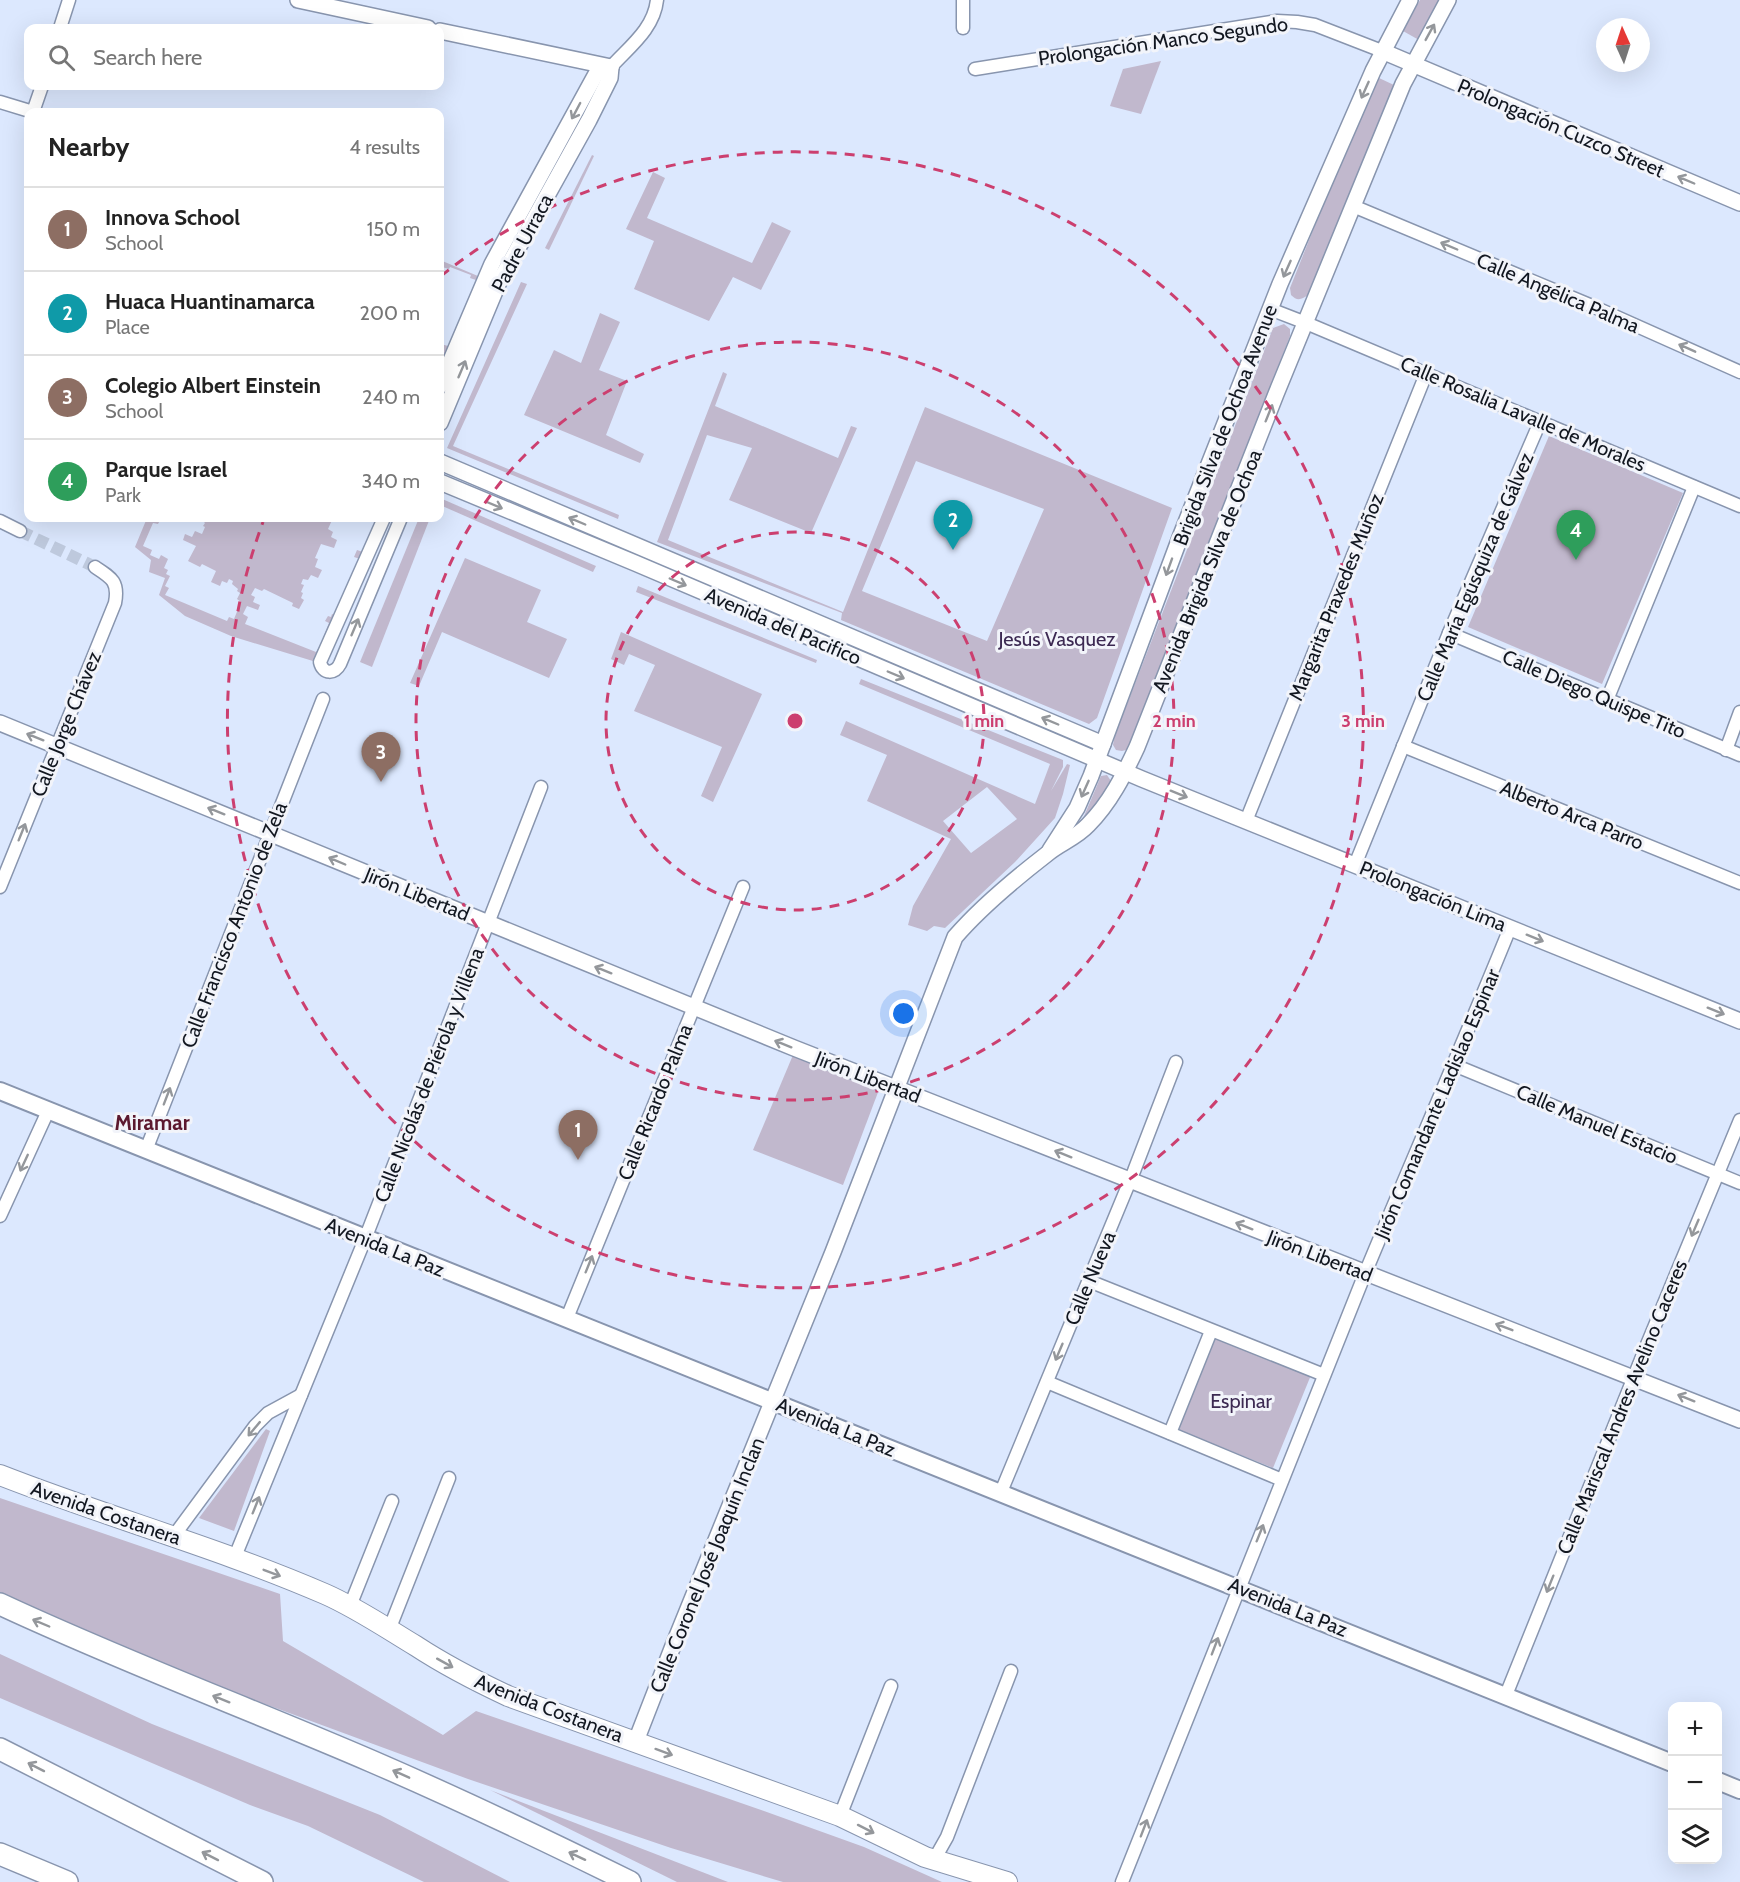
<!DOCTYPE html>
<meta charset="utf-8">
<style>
body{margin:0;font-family:Cabin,sans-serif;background:#f2f2f2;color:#222}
.controls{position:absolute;right:18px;bottom:18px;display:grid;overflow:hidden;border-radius:12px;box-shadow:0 6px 24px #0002}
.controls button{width:54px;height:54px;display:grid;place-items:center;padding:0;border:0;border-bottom:2px solid #e0e0e0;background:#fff;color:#222;font:30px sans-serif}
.compass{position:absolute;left:1596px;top:18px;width:54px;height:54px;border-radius:50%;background:#fff;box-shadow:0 6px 24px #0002;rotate:357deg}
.you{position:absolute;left:904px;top:1014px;width:21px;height:21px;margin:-15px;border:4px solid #fff;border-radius:50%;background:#1a73e8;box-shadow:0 0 0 9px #1a73e833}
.badge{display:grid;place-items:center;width:39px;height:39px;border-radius:50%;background:#ea580c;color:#fff;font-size:20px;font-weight:700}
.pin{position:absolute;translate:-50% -50px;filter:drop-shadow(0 2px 3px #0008)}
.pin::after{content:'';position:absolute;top:32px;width:21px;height:18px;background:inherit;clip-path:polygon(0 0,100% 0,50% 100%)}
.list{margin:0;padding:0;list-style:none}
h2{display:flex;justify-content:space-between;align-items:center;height:78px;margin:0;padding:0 24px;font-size:26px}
h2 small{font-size:20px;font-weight:400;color:#767676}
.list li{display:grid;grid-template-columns:39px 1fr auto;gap:18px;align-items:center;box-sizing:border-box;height:84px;padding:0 24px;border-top:2px solid #e0e0e0}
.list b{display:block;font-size:22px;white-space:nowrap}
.list p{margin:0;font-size:20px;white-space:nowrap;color:#767676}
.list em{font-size:20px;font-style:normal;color:#767676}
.icon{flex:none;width:33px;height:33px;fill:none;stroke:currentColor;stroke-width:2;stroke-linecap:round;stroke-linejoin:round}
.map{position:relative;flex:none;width:1740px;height:1882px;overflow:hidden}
.search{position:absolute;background:#fff;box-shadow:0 6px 24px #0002;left:24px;top:24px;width:420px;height:66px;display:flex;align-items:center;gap:15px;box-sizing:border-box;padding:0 21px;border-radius:12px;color:#767676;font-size:22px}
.panel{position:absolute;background:#fff;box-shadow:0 6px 24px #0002;left:24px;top:108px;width:420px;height:414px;border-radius:12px}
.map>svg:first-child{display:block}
</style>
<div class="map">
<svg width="1740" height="1882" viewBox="0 0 1740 1882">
<rect width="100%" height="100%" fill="#dce8fe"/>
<!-- green -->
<g fill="#c1b8cd" fill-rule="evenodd">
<path d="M 1420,0 L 1440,0 L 1419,40 L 1403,31 Z"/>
<path d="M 1161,61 L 1141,114 L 1110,106 L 1123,69 Z"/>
<path d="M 1379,78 L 1394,85 L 1308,295 C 1301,300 1297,301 1291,295 L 1290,288 L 1337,170 Z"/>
<path d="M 592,155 L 594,156 L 549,250 L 545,248 Z"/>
<path d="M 653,172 L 665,178 L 647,218 L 752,263 L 772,222 L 791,231 L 761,290 L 733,277 L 709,321 L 634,289 L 654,241 L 626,229 Z"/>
<path d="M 440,260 L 485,279 L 440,386 L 440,366 L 445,354 L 440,352 L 441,344 L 448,346 L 476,280 L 470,278 L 471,275 L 450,267 L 449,269 L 442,267 L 440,272 Z"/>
<path d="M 521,282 L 527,284 L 453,446 L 619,515 L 618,519 L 447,448 Z"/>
<path d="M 600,313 L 620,322 L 599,370 L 627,381 L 606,435 L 644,454 L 640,463 L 524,415 L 554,350 L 581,363 Z"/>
<path d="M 1284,324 L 1290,329 L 1290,336 L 1130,749 L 1122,751 L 1116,750 L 1113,745 L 1115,735 L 1273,328 Z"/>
<path d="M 723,372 L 727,374 L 715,406 L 838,458 L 851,426 L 857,428 L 811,533 L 729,500 L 752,448 L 707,435 L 668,540 L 843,612 L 925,407 L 1172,508 L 1097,718 L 1089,724 L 841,620 L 842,613 L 657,542 ZM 916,461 L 1044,509 L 987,641 L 862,591 Z"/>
<path d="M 1549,436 L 1683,493 L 1602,684 L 1468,627 Z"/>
<path d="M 440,498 L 596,566 L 593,572 L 440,505 Z"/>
<path d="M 147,518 L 161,518 L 158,524 L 153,523 L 143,546 L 152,550 L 150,555 L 159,559 L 161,555 L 168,559 L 164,568 L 168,570 L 166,574 L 170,576 L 165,586 L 169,588 L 165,595 L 227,621 L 229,617 L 234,619 L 241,602 L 237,599 L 240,593 L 237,591 L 238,589 L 232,584 L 233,581 L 229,579 L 227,583 L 222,581 L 220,586 L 211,582 L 216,571 L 202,564 L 200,567 L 188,561 L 196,546 L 183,540 L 185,534 L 192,537 L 195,531 L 202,534 L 205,527 L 203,526 L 205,523 L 203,521 L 204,518 L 203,518 L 333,518 L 328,529 L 333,532 L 331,537 L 337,540 L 334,548 L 321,544 L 315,558 L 318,559 L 315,567 L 322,570 L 318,578 L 311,575 L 308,580 L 303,579 L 301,584 L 304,585 L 301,592 L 303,593 L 301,598 L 304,600 L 299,609 L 292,606 L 293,603 L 264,589 L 262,591 L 255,588 L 251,595 L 255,597 L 253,602 L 260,605 L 258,610 L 247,606 L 243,614 L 248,617 L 245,624 L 316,652 L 319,647 L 321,648 L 325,639 L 323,638 L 329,623 L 325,621 L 328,616 L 331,617 L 332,614 L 336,615 L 360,559 L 354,557 L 357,550 L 363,552 L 378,518 L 387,518 L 323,656 L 326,665 L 231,636 L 185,616 L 159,595 L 165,578 L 149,572 L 151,560 L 135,547 Z"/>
<path d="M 419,518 L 430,518 L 372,667 L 360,662 Z"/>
<path d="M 465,558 L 541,590 L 527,622 L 567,639 L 549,678 L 442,632 L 419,686 L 410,683 Z"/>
<path d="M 638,586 L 817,660 L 816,663 L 636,592 Z"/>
<path d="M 621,632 L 762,694 L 713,802 L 701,796 L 722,747 L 634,711 L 655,665 L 629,654 L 624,665 L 611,659 Z"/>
<path d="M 861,679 L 1063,760 L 1063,767 L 1051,791 L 1067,764 L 1070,765 L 1063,794 L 1055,818 L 1015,862 L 945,928 L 934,926 L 927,931 L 908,925 L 913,906 L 951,839 L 867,801 L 887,755 L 840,735 L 846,721 L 1035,804 L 1050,764 L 859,684 ZM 987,787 L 1017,819 L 971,853 L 943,821 Z"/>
<path d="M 1107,775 L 1111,781 L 1089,815 L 1082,821 L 1101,776 Z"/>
<path d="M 793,1055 L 880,1087 L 843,1185 L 753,1150 Z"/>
<path d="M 1209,1335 L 1311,1375 L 1273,1468 L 1171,1427 Z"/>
<path d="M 266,1429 L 270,1431 L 234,1531 L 199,1518 Z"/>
<path d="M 0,1498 L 280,1594 L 283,1641 L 443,1735 L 476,1711 L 764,1811 L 864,1847 L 942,1882 L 783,1882 L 671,1848 L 468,1779 L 154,1663 L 0,1592 Z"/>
<path d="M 0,1654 L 152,1724 L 380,1815 L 510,1882 L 424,1882 L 308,1826 L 250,1805 L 0,1698 Z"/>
<path d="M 490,1790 L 728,1882 L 677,1882 Z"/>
</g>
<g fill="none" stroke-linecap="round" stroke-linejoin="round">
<!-- minor-tunnel -->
<path stroke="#bec9dd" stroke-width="12" stroke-dasharray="12 6" stroke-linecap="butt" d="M 20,531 L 95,567"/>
<defs>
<g id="minor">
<path d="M 963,0 L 963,28"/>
<path d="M 60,28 L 69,0"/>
<path d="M 611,67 C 629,47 654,29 657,0"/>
<path d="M 975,69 L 1277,21 L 1297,22 L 1315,25 L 1382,51"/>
<path d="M 0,102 L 33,112 L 42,86"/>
<path d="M 1353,206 L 1592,306 L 1740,372"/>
<path d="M 1270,309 L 1306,323 L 1740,506"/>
<path d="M 384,518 L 320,662 C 323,675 335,674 340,664 L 401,518"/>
<path d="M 0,521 L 20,531"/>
<path d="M 1449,633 L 1740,755"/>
<path d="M 1607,700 L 1694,487"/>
<path d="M 1403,746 L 1740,883"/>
<path d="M 1726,750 L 1740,712"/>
<path d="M 1246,821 L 1426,374"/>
<path d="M 1355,865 L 1449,633 L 1540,422"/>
<path d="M 0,887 L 115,603 C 119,582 112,578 95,567"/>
<path d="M 1454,1065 L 1740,1183"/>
<path d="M 146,1150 L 323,699"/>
<path d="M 0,1216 L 48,1111"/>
<path d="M 1089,1281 L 1324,1375"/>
<path d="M 567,1318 L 743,887"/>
<path d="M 1047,1382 L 1282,1480"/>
<path d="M 1170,1433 L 1211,1331"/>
<path d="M 1001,1492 L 1134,1171 L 1176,1062"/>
<path d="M 173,1537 L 255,1426 L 268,1413 L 301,1395"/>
<path d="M 234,1559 L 365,1239 L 541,787"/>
<path d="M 350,1606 L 392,1501"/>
<path d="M 389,1630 L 449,1478"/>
<path d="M 1506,1695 L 1646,1347 L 1740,1120"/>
<path d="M 840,1816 L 891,1686"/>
<path d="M 934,1860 L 947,1837 L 1011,1671"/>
<path d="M 1122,1882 C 1202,1680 1282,1478 1364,1276 C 1412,1160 1463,1044 1510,928"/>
</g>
<g id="tertiary">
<path d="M 298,0 L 428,28"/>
<path d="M 440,31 L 611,67"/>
<path d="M 1382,51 L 1740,203"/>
<path d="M 440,386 L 492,264 L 596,74 L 611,67"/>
<path d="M 440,423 L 498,284 L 589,120 L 610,78 L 611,67"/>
<path d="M 440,462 L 1103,744"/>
<path d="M 440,482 L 635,563 L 1142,779 L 1740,1021"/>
<path d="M 0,723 L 794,1048 L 1740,1420"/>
<path d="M 1050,850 L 1077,808 L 1091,776 L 1181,535 L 1280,284 L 1373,71 L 1410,0"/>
<path d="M 636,1741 L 673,1646 L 833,1252 L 955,937 C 980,908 1016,878 1047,854 C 1060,843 1076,838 1088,825 C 1110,803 1124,775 1137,747 L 1276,394 L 1403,84 L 1448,0"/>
</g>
<g id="secondary">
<path d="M 0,1091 C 557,1317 1116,1537 1672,1763"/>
<path d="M 1718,1781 L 1740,1790"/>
</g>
<path id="primary" d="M 0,1475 C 107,1517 219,1548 325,1594 C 357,1608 386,1628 416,1646 C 445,1665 476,1681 508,1696 L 840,1816 L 925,1857 L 1007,1882"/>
<g id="trunk">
<path d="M 0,1604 C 122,1661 248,1708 371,1761 C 459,1799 545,1840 630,1882"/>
<path d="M 0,1749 L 262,1882"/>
<path d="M 0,1854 L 67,1882"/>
</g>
</defs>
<!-- minor casing -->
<use href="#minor" stroke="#8895ae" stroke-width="15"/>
<!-- tertiary casing -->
<use href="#tertiary" stroke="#8895ae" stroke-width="18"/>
<!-- secondary casing -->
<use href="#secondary" stroke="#8895ae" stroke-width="20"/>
<!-- primary casing -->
<use href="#primary" stroke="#8895ae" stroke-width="22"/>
<!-- trunk casing -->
<use href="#trunk" stroke="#8895ae" stroke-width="24"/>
<!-- minor -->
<use href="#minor" stroke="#fff" stroke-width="12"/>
<!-- tertiary -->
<use href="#tertiary" stroke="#fff" stroke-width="15"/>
<!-- secondary -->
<use href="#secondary" stroke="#fff" stroke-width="16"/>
<!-- primary -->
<use href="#primary" stroke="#fff" stroke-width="20"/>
<!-- trunk -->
<use href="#trunk" stroke="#fff" stroke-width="21"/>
</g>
<!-- one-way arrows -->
<defs><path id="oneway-shaft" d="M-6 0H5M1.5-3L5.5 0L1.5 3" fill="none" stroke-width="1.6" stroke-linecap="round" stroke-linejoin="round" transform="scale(1.5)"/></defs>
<g stroke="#94979b">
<use href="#oneway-shaft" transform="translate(1430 32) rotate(-61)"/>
<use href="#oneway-shaft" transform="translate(1365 90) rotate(114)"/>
<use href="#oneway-shaft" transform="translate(576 111) rotate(118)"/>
<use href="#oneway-shaft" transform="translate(1686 180) rotate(-157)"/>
<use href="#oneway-shaft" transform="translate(1449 246) rotate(-157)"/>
<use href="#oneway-shaft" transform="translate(1287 269) rotate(114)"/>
<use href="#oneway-shaft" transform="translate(1687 348) rotate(-156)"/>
<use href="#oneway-shaft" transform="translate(462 369) rotate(-67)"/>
<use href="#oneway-shaft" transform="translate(1269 413) rotate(-68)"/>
<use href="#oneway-shaft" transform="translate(494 505) rotate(23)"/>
<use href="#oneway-shaft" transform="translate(577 521) rotate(-157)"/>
<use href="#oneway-shaft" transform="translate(1169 567) rotate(110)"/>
<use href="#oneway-shaft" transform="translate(678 582) rotate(23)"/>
<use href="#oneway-shaft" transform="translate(355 627) rotate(-67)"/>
<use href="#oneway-shaft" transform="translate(896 675) rotate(23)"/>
<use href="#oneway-shaft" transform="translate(1050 721) rotate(-157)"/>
<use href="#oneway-shaft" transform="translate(35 737) rotate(-158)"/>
<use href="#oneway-shaft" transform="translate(1085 789) rotate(114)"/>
<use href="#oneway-shaft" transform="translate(1179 794) rotate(22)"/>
<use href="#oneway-shaft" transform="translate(216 811) rotate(-158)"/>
<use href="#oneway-shaft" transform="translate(22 832) rotate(-68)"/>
<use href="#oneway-shaft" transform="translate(337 861) rotate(-157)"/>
<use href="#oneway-shaft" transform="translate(1535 938) rotate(22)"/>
<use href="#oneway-shaft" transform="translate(603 970) rotate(-158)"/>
<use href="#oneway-shaft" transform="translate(1716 1011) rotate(22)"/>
<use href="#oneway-shaft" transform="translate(783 1044) rotate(-158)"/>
<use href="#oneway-shaft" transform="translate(167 1096) rotate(-69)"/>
<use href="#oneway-shaft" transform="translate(1063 1154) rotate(-158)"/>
<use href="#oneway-shaft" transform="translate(24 1163) rotate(115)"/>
<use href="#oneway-shaft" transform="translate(1244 1226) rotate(-158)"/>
<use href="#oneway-shaft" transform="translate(1695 1228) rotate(113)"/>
<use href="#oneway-shaft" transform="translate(589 1264) rotate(-68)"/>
<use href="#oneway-shaft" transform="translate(1504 1327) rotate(-159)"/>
<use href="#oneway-shaft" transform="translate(1059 1352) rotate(113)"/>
<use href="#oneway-shaft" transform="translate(1686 1398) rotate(-158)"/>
<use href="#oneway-shaft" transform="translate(254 1429) rotate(130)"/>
<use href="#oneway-shaft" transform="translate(256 1505) rotate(-68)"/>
<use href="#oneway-shaft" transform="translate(1260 1533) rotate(-68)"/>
<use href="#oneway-shaft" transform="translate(272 1573) rotate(21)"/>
<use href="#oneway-shaft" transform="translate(1550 1584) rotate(112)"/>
<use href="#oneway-shaft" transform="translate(41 1623) rotate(-157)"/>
<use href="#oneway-shaft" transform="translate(1215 1646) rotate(-69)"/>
<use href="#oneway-shaft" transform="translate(445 1663) rotate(29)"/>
<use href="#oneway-shaft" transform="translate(221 1699) rotate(-158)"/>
<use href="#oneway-shaft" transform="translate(664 1752) rotate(20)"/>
<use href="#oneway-shaft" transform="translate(36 1767) rotate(-153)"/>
<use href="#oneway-shaft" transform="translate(401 1774) rotate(-156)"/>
<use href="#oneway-shaft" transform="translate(1144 1828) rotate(-69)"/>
<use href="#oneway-shaft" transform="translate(866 1829) rotate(27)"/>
<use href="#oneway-shaft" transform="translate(210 1856) rotate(-153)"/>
<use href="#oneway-shaft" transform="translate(577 1856) rotate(-155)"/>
</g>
<!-- distance rings -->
<g fill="none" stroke="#cc3f6f" stroke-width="3" stroke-dasharray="10 8">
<circle cx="795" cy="721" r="189"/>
<circle cx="795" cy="721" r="379"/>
<path d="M441 276A568 568 0 1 1 263 522"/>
</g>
<g text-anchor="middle" stroke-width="6" stroke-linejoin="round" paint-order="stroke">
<!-- street labels -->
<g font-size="20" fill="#121720" stroke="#f2f4fa">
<text transform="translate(1163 41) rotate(-8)" y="7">Prolongación Manco Segundo</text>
<text transform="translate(1561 128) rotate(23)" y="7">Prolongación Cuzco Street</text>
<text transform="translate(522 243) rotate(-62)" y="7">Padre Urraca</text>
<text transform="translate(1558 293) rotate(23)" y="7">Calle Angélica Palma</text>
<text transform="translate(1523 414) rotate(23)" y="7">Calle Rosalia Lavalle de Morales</text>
<text transform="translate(1225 425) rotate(-69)" y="7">Brigida Silva de Ochoa Avenue</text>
<text transform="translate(1207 571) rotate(-68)" y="7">Avenida Brigida Silva de Ochoa</text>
<text transform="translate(1475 577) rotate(-67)" y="7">Calle María Egúsquiza de Gálvez</text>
<text transform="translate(1336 597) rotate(-68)" y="7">Margarita Praxedes Muñoz</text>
<text transform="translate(783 626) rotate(23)" y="7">Avenida del Pacifico</text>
<text transform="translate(1594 694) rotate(23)" y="7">Calle Diego Quispe Tito</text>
<text transform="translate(66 724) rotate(-68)" y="7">Calle Jorge Chávez</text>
<text transform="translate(1572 815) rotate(22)" y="7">Alberto Arca Parro</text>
<text transform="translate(417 894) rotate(22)" y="7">Jirón Libertad</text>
<text transform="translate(1433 896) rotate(22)" y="7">Prolongación Lima</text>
<text transform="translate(234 925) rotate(-69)" y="7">Calle Francisco Antonio de Zela</text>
<text transform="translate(429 1075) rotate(-69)" y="7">Calle Nicolás de Piérola y Villena</text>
<text transform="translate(868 1077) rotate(21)" y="7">Jirón Libertad</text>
<text transform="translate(655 1102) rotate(-68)" y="7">Calle Ricardo Palma</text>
<text transform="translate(1437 1104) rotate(-67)" y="7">Jirón Comandante Ladislao Espinar</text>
<text transform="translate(1597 1124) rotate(23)" y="7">Calle Manuel Estacio</text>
<text transform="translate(385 1247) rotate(22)" y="7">Avenida La Paz</text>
<text transform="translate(1320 1256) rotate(21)" y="7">Jirón Libertad</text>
<text transform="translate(1090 1278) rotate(-67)" y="7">Calle Nueva</text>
<text transform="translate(1622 1407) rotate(-68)" y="7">Calle Mariscal Andres Avelino Caceres</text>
<text transform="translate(836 1427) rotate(22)" y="7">Avenida La Paz</text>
<text transform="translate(106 1513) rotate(19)" y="7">Avenida Costanera</text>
<text transform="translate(707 1565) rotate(-68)" y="7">Calle Coronel José Joaquín Inclan</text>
<text transform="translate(1288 1607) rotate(22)" y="7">Avenida La Paz</text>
<text transform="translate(549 1708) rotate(21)" y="7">Avenida Costanera</text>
</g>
<!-- park labels -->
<g font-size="20" fill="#3c2952" stroke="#f2f4fa">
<text x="1057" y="646">Jesús Vasquez</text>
<text x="1241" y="1408">Espinar</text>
</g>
<!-- neighbourhood labels -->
<g font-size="21" font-weight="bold" fill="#5c192f" stroke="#f2f4fa">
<text x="152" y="1130">Miramar</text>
</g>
</g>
<circle cx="795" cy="721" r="9" fill="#cc3f6f" stroke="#f2f4fa" stroke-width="3"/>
<g font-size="18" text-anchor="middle" font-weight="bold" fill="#cc3f6f" stroke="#f2f4fa" stroke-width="6" stroke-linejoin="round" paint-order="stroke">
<text x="984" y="727">1 min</text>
<text x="1174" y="727">2 min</text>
<text x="1363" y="727">3 min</text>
</g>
</svg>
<div class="controls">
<button>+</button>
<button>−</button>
<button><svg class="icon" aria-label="layers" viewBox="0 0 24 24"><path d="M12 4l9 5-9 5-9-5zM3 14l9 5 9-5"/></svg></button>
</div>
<svg class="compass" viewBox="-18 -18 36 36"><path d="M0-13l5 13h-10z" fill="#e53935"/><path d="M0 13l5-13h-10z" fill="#767676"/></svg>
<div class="you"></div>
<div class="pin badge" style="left:578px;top:1160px;background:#8d6e63">1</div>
<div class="pin badge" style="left:953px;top:550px;background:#0f9aa8">2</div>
<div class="pin badge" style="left:381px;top:782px;background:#8d6e63">3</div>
<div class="pin badge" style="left:1576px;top:560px;background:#2e9e5b">4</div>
<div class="search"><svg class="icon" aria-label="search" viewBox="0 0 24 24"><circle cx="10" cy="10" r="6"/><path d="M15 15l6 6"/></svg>Search here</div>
<section class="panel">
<h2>Nearby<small>4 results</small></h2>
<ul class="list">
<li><span class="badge" style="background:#8d6e63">1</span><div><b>Innova School</b><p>School</p></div><em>150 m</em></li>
<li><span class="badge" style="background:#0f9aa8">2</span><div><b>Huaca Huantinamarca</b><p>Place</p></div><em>200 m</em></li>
<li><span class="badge" style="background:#8d6e63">3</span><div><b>Colegio Albert Einstein</b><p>School</p></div><em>240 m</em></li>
<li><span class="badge" style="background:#2e9e5b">4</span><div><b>Parque Israel</b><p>Park</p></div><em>340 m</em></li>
</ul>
</section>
</div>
